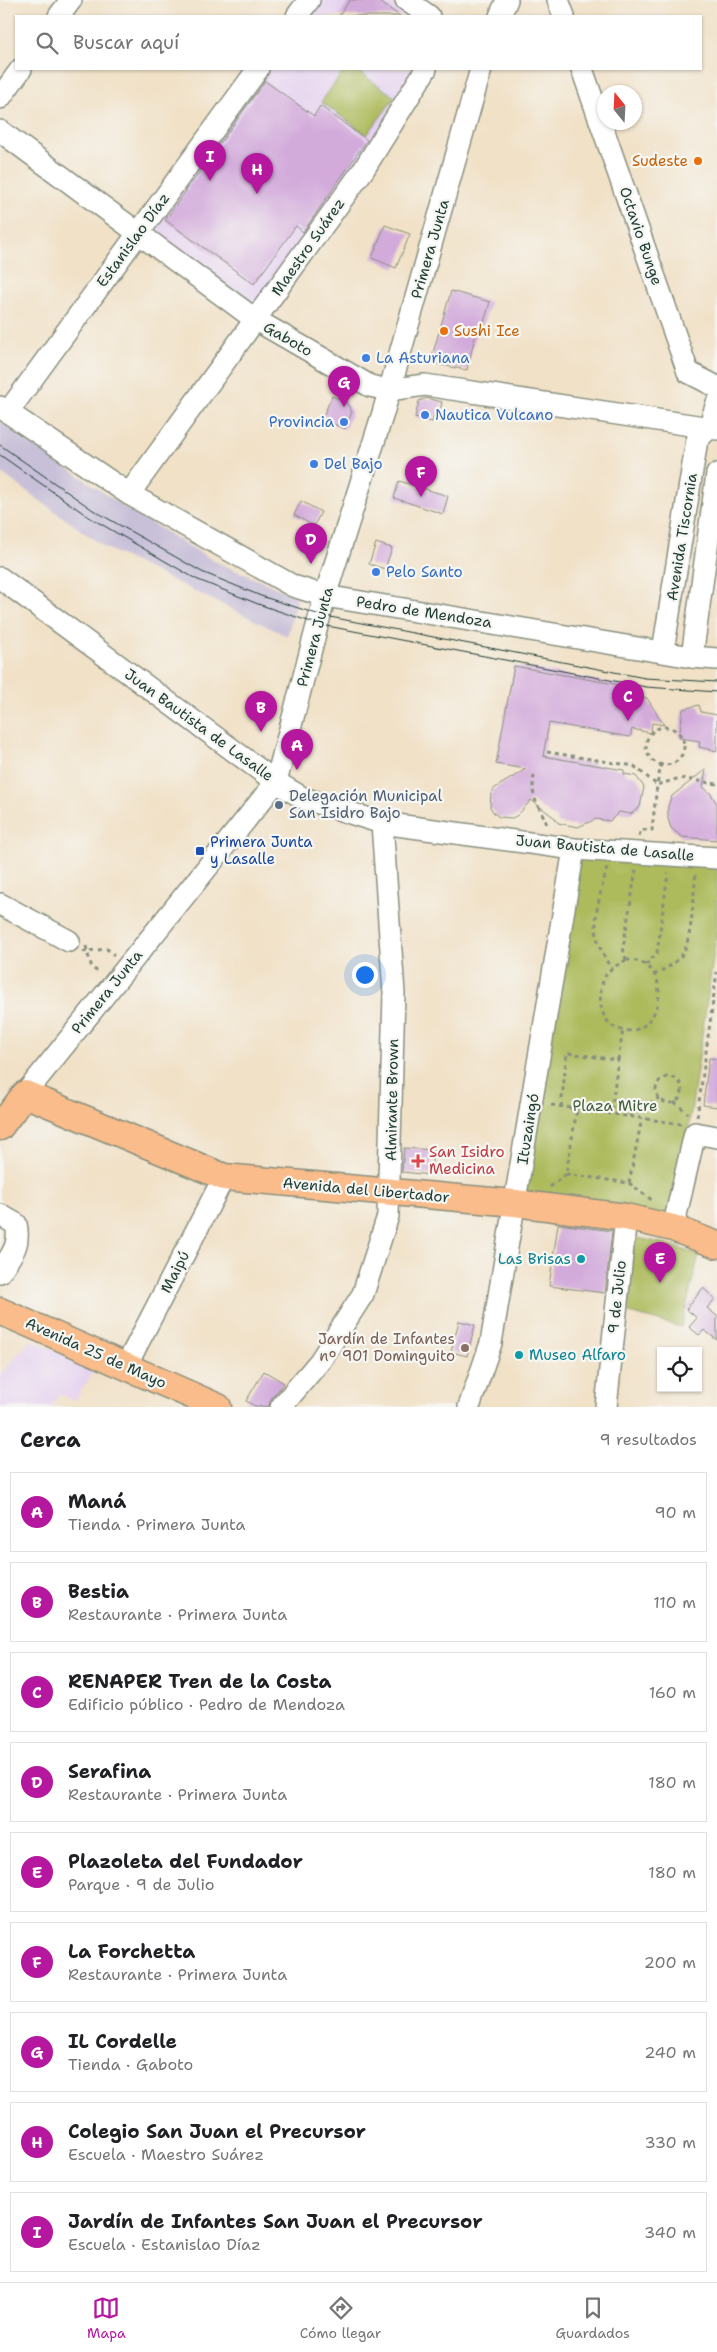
<!DOCTYPE html>
<html lang="es">
<meta charset="utf-8">
<style>
body{margin:0;font-family:"Shantell Sans",sans-serif;background:#f6f6f6;color:#202124}
.controls{position:absolute;right:15px;bottom:15px;display:grid;overflow:hidden;border-radius:0px;box-shadow:0 1px 4px #0004}
.controls button{width:45px;height:45px;display:grid;place-items:center;padding:0;border:0;border-bottom:1px solid #e0e0e0;background:#fff;color:#202124;font:25px sans-serif}
.compass{position:absolute;left:597px;top:85px;width:45px;height:45px;border-radius:50%;background:#fff;box-shadow:0 1px 4px #0004;rotate:342deg}
.you{position:absolute;left:364px;top:974px;width:18px;height:18px;margin:-12px;border:4px solid #fff;border-radius:50%;background:#1a73e8;box-shadow:0 0 0 8px #1a73e833}
.badge{display:grid;place-items:center;width:32px;height:32px;border-radius:50%;background:#b5179e;color:#fff;font-size:16px;font-weight:700}
.pin{position:absolute;translate:-50% -41px;filter:drop-shadow(0 1px 2px #0008)}
.pin::after{content:'';position:absolute;top:26px;width:18px;height:15px;background:inherit;clip-path:polygon(0 0,100% 0,50% 100%)}
.list{margin:0;padding:0;list-style:none}
h2{display:flex;justify-content:space-between;align-items:center;height:65px;margin:0;padding:0 20px;font-size:21px}
h2 small{font-size:16px;font-weight:400;color:#757577}
.list li{display:grid;grid-template-columns:32px 1fr auto;gap:15px;align-items:center;box-sizing:border-box;height:80px;margin:0 10px 10px;padding:0 10px;border:1px solid #e0e0e0;border-radius:0px}
.list b{display:block;font-size:19px;white-space:nowrap}
.list p{margin:0;font-size:16px;white-space:nowrap;color:#757577}
.list em{font-size:16px;font-style:normal;color:#757577}
.icon{flex:none;width:28px;height:28px;fill:none;stroke:currentColor;stroke-width:2;stroke-linecap:round;stroke-linejoin:round}
.map{position:relative;flex:none;width:717px;height:1407px;overflow:hidden}
.search{position:absolute;background:#fff;box-shadow:0 1px 4px #0004;left:15px;right:15px;top:15px;height:55px;display:flex;align-items:center;gap:12px;box-sizing:border-box;padding:0 18px;border-radius:0px;color:#757577;font-size:19px}
.sheet{height:875px;background:#fff}
nav{display:flex;justify-content:space-around;align-items:center;box-sizing:border-box;height:70px;border-top:1px solid #e0e0e0;background:#fff;font-size:14px;color:#757577}
nav a{display:grid;justify-items:center;gap:2px}
nav .on{color:#b5179e}
.map>svg:first-child{display:block}
</style>
<div class="map">
<svg width="717" height="1407" viewBox="0 0 717 1407">
<rect width="100%" height="100%" fill="#f6f6f2"/>
<filter id="ink" filterUnits="userSpaceOnUse"><feTurbulence type="fractalNoise" baseFrequency=".02" numOctaves="2"/><feDisplacementMap in="SourceGraphic" scale="10" xChannelSelector="R" yChannelSelector="G"/><feConvolveMatrix kernelMatrix="1 2 1 2 8 2 1 2 1" color-interpolation-filters="sRGB"/></filter>
<filter id="wash" filterUnits="userSpaceOnUse"><feTurbulence type="fractalNoise" baseFrequency=".0096" numOctaves="4" result="noise"/><feDisplacementMap in="SourceGraphic" scale="20" xChannelSelector="R" yChannelSelector="G"/><feGaussianBlur stdDeviation="1.12" result="paint"/><feColorMatrix in="noise" values="0 0 0 0 0 0 0 0 0 0 0 0 0 0 0 0 0 1.4 0 .05"/><feComposite in="paint" operator="in"/></filter>
<g filter="url(#wash)">
<rect width="100%" height="100%" fill="#f1e1c7"/>
<!-- built -->
<g fill="#e6d2f0">
<path d="M 316,0 L 387,0 L 410,16 L 304,16 Z"/>
<path d="M 266,69 L 415,69 L 366,157 L 256,313 L 148,231 Z"/>
<path d="M 31,1340 L 96,1369 L 74,1401 L 60,1394 L 51,1407 L 0,1407 L 0,1375 Z"/>
</g>
<!-- industrial -->
<path fill="#c8bfd8" d="M 0,421 L 121,505 L 214,561 L 298,597 L 287,636 L 106,548 L 0,472 Z"/>
<!-- green -->
<g fill="#adbb5d" stroke="#667c48">
<path d="M 345,69 L 355,69 L 395,97 L 367,135 L 321,102 Z"/>
<path d="M 580,856 L 717,866 L 717,931 L 689,1126 L 668,1217 L 523,1196 Z"/>
<path d="M 633,1237 L 667,1244 L 699,1255 L 681,1327 L 626,1312 Z"/>
</g>
<g id="blocks">
<!-- building -->
<g fill="#d3abdb">
<path d="M 350,0 L 377,0 L 400,16 L 339,16 Z"/>
<path d="M 265,81 L 314,116 L 320,106 L 367,140 L 303,232 L 296,226 L 254,284 L 165,220 Z"/>
<path d="M 385,225 L 410,234 L 396,268 L 372,258 Z"/>
<path d="M 451,291 L 490,302 L 480,335 L 476,333 L 467,370 L 436,364 L 432,356 Z"/>
<path d="M 332,396 L 345,401 L 352,412 L 345,429 L 322,419 Z"/>
<path d="M 426,398 L 442,402 L 439,416 L 434,415 L 432,422 L 415,417 L 419,401 Z"/>
<path d="M 399,481 L 448,496 L 443,514 L 394,498 Z"/>
<path d="M 301,501 L 321,512 L 314,526 L 294,515 Z"/>
<path d="M 376,543 L 392,548 L 385,569 L 369,564 Z"/>
<path d="M 514,666 L 620,685 L 619,693 L 647,698 L 664,725 L 652,723 L 651,733 L 632,729 L 630,737 L 549,723 L 543,756 L 624,770 L 624,774 L 636,776 L 644,787 L 640,807 L 631,814 L 619,812 L 610,821 L 596,819 L 578,827 L 558,823 L 555,818 L 531,800 L 518,815 L 512,818 L 499,817 L 494,813 L 490,807 L 491,793 L 495,788 L 526,769 L 496,764 Z"/>
<path d="M 699,705 L 701,712 L 717,715 L 717,751 L 699,747 L 700,741 L 679,738 L 683,709 Z"/>
<path d="M 706,769 L 703,787 L 711,794 L 717,804 L 717,840 L 682,837 L 671,828 L 668,819 L 668,806 L 672,796 Z"/>
<path d="M 709,1058 L 717,1059 L 717,1107 L 703,1105 Z"/>
<path d="M 404,1148 L 433,1150 L 431,1175 L 402,1172 Z"/>
<path d="M 558,1224 L 612,1231 L 605,1293 L 549,1286 Z"/>
<path d="M 703,1288 L 715,1299 L 707,1308 L 717,1316 L 717,1340 L 704,1330 L 699,1335 L 689,1327 L 697,1318 L 686,1309 Z"/>
<path d="M 459,1321 L 475,1325 L 467,1356 L 451,1352 Z"/>
<path d="M 264,1371 L 284,1383 L 271,1399 L 269,1406 L 257,1407 L 246,1401 Z"/>
</g>
</g>
</g>
<g filter="url(#ink)">
<use href="#blocks" fill-opacity="0" stroke="#888f7e" stroke-width="1"/>
<g fill="none" stroke-linecap="round" stroke-linejoin="round">
<defs>
<g id="minor">
<path d="M 406,0 L 429,16"/>
<path d="M 558,0 L 564,16"/>
<path d="M 59,16 L 71,0"/>
<path d="M 297,16 L 309,0"/>
<path d="M 500,16 L 507,0"/>
<path d="M 582,69 L 688,372 L 717,387"/>
<path d="M 0,98 L 21,69"/>
<path d="M 0,131 L 256,320 L 370,386 L 388,390 L 425,385 L 717,429"/>
<path d="M 0,407 L 129,494 L 293,586 L 325,596 L 692,657 L 717,659"/>
<path d="M 8,412 L 258,69"/>
<path d="M 129,494 L 364,169 L 426,69"/>
<path d="M 0,578 L 276,782 L 303,798 L 382,823 L 574,849 L 717,858"/>
<path d="M 663,651 L 697,440 L 709,428 L 717,403"/>
<path d="M 692,657 L 717,474"/>
<path d="M 0,904 L 69,941"/>
<path d="M 25,1094 L 276,782 L 325,596 L 383,413 L 481,69"/>
<path d="M 0,1215 L 16,1224 C 21,1246 11,1255 0,1272"/>
<path d="M 673,1228 L 695,1133 L 717,1137"/>
<path d="M 126,1366 L 224,1177"/>
<path d="M 281,1407 L 320,1361 L 363,1294 L 388,1216 L 394,993 L 382,823"/>
<path d="M 469,1407 L 491,1343 L 574,849"/>
<path d="M 606,1407 L 626,1217"/>
</g>
<g id="major">
<path d="M 0,1127 L 25,1094 L 224,1177 L 515,1203 L 626,1217 L 673,1228 L 717,1245"/>
<path d="M 0,1311 L 218,1407"/>
</g>
</defs>
<!-- minor casing -->
<use href="#minor" stroke="#888f7e" stroke-width="24"/>
<!-- major casing -->
<use href="#major" stroke="#888f7e" stroke-width="29"/>
<!-- path -->
<g stroke="#888f7e" stroke-width="3" stroke-dasharray="4 4" stroke-linecap="butt">
<circle cx="665" cy="746" r="19"/>
<path d="M 547,752 L 634,766 L 657,785 L 661,765"/>
<path d="M 534,775 C 530,802 539,802 547,825 L 550,826"/>
<path d="M 639,836 L 641,830 L 652,830 L 657,785 L 680,778 L 717,784"/>
<path d="M 607,868 C 597,907 586,934 612,969"/>
<path d="M 86,946 L 87,951 L 107,949 L 114,955"/>
<path d="M 83,952 L 87,951 L 92,968 L 100,973"/>
<path d="M 626,960 C 680,959 661,1047 616,1028 C 597,1019 597,988 607,973 C 612,967 620,964 626,960 Z"/>
<path d="M 626,960 L 623,948 L 636,870"/>
<path d="M 646,965 L 657,953 L 668,873"/>
<path d="M 654,975 C 665,969 678,963 684,951 C 693,931 693,896 696,874"/>
<path d="M 618,1060 L 623,1030"/>
<circle cx="669" cy="1090" r="13"/>
<path d="M 674,1102 L 688,1113"/>
<path d="M 551,1105 L 681,1124"/>
<path d="M 561,1107 L 567,1053 L 618,1060 L 611,1114"/>
<path d="M 629,1116 L 659,1098"/>
<path d="M 697,1117 L 717,972"/>
<path d="M 566,1174 L 629,1183 L 642,1118"/>
<path d="M 629,1183 L 653,1201"/>
<path d="M 550,1187 L 566,1174 L 577,1109"/>
</g>
<!-- minor -->
<use href="#minor" stroke="#fff" stroke-width="21"/>
<!-- major -->
<use href="#major" stroke="#f9bc8a" stroke-width="26"/>
<!-- tram -->
<g stroke="#1f3d34" stroke-width="1">
<path d="M 0,445 L 93,510 L 202,572 L 261,596 L 320,615 L 645,678 L 717,682"/>
<path d="M 0,455 L 89,517 L 196,579 L 258,604 L 317,624 L 646,687 L 717,692"/>
</g>
</g>
</g>
<!-- markers -->
<g fill="#e8710a" stroke="#f6f6f2" stroke-width="2">
<circle cx="698" cy="161" r="5"/>
<circle cx="444" cy="331" r="5"/>
</g>
<g fill="#3f7fe0" stroke="#f6f6f2" stroke-width="2">
<circle cx="366" cy="358" r="5"/>
<circle cx="425" cy="415" r="5"/>
<circle cx="344" cy="422" r="5"/>
<circle cx="314" cy="464" r="5"/>
<circle cx="376" cy="572" r="5"/>
</g>
<circle fill="#5c6f8a" stroke="#f6f6f2" stroke-width="2" cx="279" cy="805" r="5"/>
<rect fill="#1a4fb4" stroke="#f6f6f2" stroke-width="2" x="195" y="846" width="10" height="10" rx="2.5"/>
<path fill="#e0444e" stroke="#f6f6f2" stroke-width="2" d="M415.5 1153.5h5v5h5v5h-5v5h-5v-5h-5v-5h5z"/>
<g fill="#0f9aa8" stroke="#f6f6f2" stroke-width="2">
<circle cx="581" cy="1259" r="5"/>
<circle cx="519" cy="1355" r="5"/>
</g>
<circle fill="#8d6e63" stroke="#f6f6f2" stroke-width="2" cx="465" cy="1348" r="5"/>
<g text-anchor="middle" stroke-width="4.5" stroke-linejoin="round" paint-order="stroke">
<!-- food labels -->
<g font-size="15" fill="#c56008" stroke="#f6f6f2" text-anchor="end">
<text x="688" y="166">Sudeste</text>
<text x="454" y="336" text-anchor="start">Sushi Ice</text>
</g>
<!-- street labels -->
<g font-size="15" fill="#1f3d34" stroke="#f6f6f2">
<text transform="translate(641 236) rotate(71)" y="5">Octavio Bunge</text>
<text transform="translate(133 240) rotate(-54)" y="5">Estanislao Díaz</text>
<text transform="translate(308 247) rotate(-55)" y="5">Maestro Suárez</text>
<text transform="translate(430 249) rotate(-74)" y="5">Primera Junta</text>
<text transform="translate(288 339) rotate(30)" y="5">Gaboto</text>
<text transform="translate(682 537) rotate(-81)" y="5">Avenida Tiscornia</text>
<text transform="translate(424 612) rotate(9)" y="5">Pedro de Mendoza</text>
<text transform="translate(315 637) rotate(-75)" y="5">Primera Junta</text>
<text transform="translate(199 725) rotate(36)" y="5">Juan Bautista de Lasalle</text>
<text transform="translate(605 848) rotate(5)" y="5">Juan Bautista de Lasalle</text>
<text transform="translate(107 992) rotate(-51)" y="5">Primera Junta</text>
<text transform="translate(392 1100) rotate(-89)" y="5">Almirante Brown</text>
<text transform="translate(528 1129) rotate(-81)" y="5">Ituzaingó</text>
<text transform="translate(366 1190) rotate(5)" y="5">Avenida del Libertador</text>
<text transform="translate(175 1272) rotate(-63)" y="5">Maipú</text>
<text transform="translate(617 1297) rotate(-84)" y="5">9 de Julio</text>
<text transform="translate(96 1353) rotate(24)" y="5">Avenida 25 de Mayo</text>
</g>
<!-- shop labels -->
<g font-size="15" fill="#366cbe" stroke="#f6f6f2" text-anchor="start">
<text x="376" y="363">La Asturiana</text>
<text x="435" y="420">Nautica Vulcano</text>
<text x="334" y="427" text-anchor="end">Provincia</text>
<text x="324" y="469">Del Bajo</text>
<text x="386" y="577">Pelo Santo</text>
</g>
<!-- service labels -->
<g font-size="15" fill="#4e5e75" stroke="#f6f6f2" text-anchor="start">
<text x="289" y="801">Delegación Municipal<tspan x="289" dy="17">San Isidro Bajo</tspan></text>
</g>
<!-- transit labels -->
<g font-size="15" fill="#164399" stroke="#f6f6f2" text-anchor="start">
<text x="210" y="847">Primera Junta<tspan x="210" dy="17">y Lasalle</tspan></text>
</g>
<!-- park labels -->
<g font-size="15" fill="#425c3e" stroke="#f6f6f2">
<text x="615" y="1111">Plaza Mitre</text>
</g>
<!-- health labels -->
<g font-size="15" fill="#be3a42" stroke="#f6f6f2" text-anchor="start">
<text x="429" y="1157">San Isidro<tspan x="429" dy="17">Medicina</tspan></text>
</g>
<!-- culture labels -->
<g font-size="15" fill="#0d838f" stroke="#f6f6f2" text-anchor="end">
<text x="571" y="1264">Las Brisas</text>
<text x="529" y="1360" text-anchor="start">Museo Alfaro</text>
</g>
<!-- education labels -->
<g font-size="15" fill="#785e54" stroke="#f6f6f2" text-anchor="end">
<text x="455" y="1344">Jardín de Infantes<tspan x="455" dy="17">nº 901 Dominguito</tspan></text>
</g>
</g>
</svg>
<div class="controls">
<button><svg class="icon" aria-label="locate" viewBox="0 0 24 24"><circle cx="12" cy="12" r="6"/><path d="M12 2v4M12 18v4M2 12h4M18 12h4"/></svg></button>
</div>
<svg class="compass" viewBox="-18 -18 36 36"><path d="M0-13l5 13h-10z" fill="#e53935"/><path d="M0 13l5-13h-10z" fill="#757577"/></svg>
<div class="you"></div>
<div class="pin badge" style="left:297px;top:770px">A</div>
<div class="pin badge" style="left:261px;top:732px">B</div>
<div class="pin badge" style="left:628px;top:721px">C</div>
<div class="pin badge" style="left:311px;top:564px">D</div>
<div class="pin badge" style="left:660px;top:1283px">E</div>
<div class="pin badge" style="left:421px;top:497px">F</div>
<div class="pin badge" style="left:344px;top:407px">G</div>
<div class="pin badge" style="left:257px;top:194px">H</div>
<div class="pin badge" style="left:210px;top:181px">I</div>
<div class="search"><svg class="icon" aria-label="search" viewBox="0 0 24 24"><circle cx="10" cy="10" r="6"/><path d="M15 15l6 6"/></svg>Buscar aquí</div>
</div>
<section class="sheet">
<h2>Cerca<small>9 resultados</small></h2>
<ul class="list">
<li><span class="badge">A</span><div><b>Maná</b><p>Tienda · Primera Junta</p></div><em>90 m</em></li>
<li><span class="badge">B</span><div><b>Bestia</b><p>Restaurante · Primera Junta</p></div><em>110 m</em></li>
<li><span class="badge">C</span><div><b>RENAPER Tren de la Costa</b><p>Edificio público · Pedro de Mendoza</p></div><em>160 m</em></li>
<li><span class="badge">D</span><div><b>Serafina</b><p>Restaurante · Primera Junta</p></div><em>180 m</em></li>
<li><span class="badge">E</span><div><b>Plazoleta del Fundador</b><p>Parque · 9 de Julio</p></div><em>180 m</em></li>
<li><span class="badge">F</span><div><b>La Forchetta</b><p>Restaurante · Primera Junta</p></div><em>200 m</em></li>
<li><span class="badge">G</span><div><b>IL Cordelle</b><p>Tienda · Gaboto</p></div><em>240 m</em></li>
<li><span class="badge">H</span><div><b>Colegio San Juan el Precursor</b><p>Escuela · Maestro Suárez</p></div><em>330 m</em></li>
<li><span class="badge">I</span><div><b>Jardín de Infantes San Juan el Precursor</b><p>Escuela · Estanislao Díaz</p></div><em>340 m</em></li>
</ul>
</section>
<nav>
<a class="on"><svg class="icon" aria-label="map" viewBox="0 0 24 24"><path d="M3 6l6-2 6 2 6-2v14l-6 2-6-2-6 2zM9 4v14M15 6v14"/></svg>Mapa</a>
<a><svg class="icon" aria-label="directions" viewBox="0 0 24 24"><path d="M12 3l9 9-9 9-9-9zM9 14v-3h6M13 9l2 2-2 2"/></svg>Cómo llegar</a>
<a><svg class="icon" aria-label="saved" viewBox="0 0 24 24"><path d="M7 4h10v16l-5-4-5 4z"/></svg>Guardados</a>
</nav>
